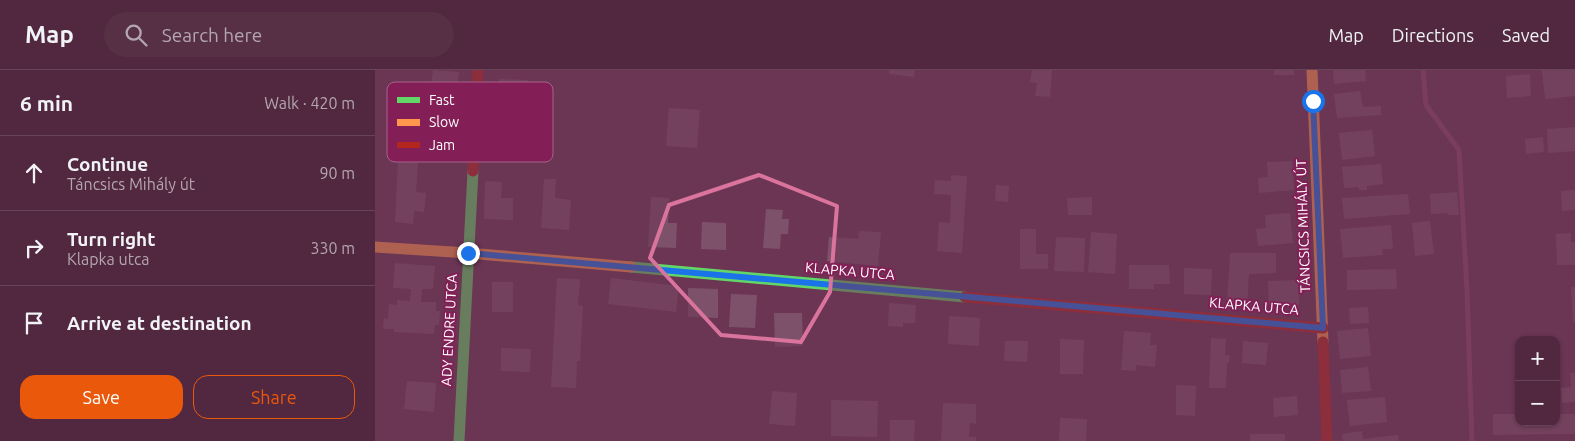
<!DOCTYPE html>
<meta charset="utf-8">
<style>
body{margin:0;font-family:Ubuntu,sans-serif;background:#573046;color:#f1f3f6}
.controls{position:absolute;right:15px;bottom:15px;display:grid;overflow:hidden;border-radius:10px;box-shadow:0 1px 4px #0004}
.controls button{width:45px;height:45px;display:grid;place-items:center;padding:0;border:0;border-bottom:1px solid #674459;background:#51283f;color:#f1f3f6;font:25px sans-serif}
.stop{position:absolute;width:15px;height:15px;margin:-11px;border:4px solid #1a73e8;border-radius:50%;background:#fff}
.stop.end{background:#1a73e8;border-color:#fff;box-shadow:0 1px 5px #0008}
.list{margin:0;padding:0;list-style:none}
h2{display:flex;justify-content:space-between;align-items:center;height:65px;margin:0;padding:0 20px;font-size:21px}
h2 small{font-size:16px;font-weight:400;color:#b4a6b0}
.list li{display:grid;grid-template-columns:32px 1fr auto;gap:15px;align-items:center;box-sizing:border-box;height:75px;padding:0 20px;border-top:1px solid #674459}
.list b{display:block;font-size:19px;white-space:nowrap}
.list p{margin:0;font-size:16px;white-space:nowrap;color:#b4a6b0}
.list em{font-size:16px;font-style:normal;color:#b4a6b0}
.actions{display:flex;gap:10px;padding:15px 20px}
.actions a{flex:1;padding:11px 0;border:1px solid #ea580c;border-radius:15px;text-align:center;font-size:18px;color:#ea580c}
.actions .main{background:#ea580c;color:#fff}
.icon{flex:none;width:28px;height:28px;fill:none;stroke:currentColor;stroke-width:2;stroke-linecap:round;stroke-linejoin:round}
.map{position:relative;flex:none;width:1200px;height:371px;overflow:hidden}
header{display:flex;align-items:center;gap:30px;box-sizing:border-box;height:70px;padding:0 25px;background:#51283f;border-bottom:1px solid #674459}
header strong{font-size:24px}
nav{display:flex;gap:28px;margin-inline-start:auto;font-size:18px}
.search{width:350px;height:45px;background:#573046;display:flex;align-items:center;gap:12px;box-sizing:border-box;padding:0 18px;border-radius:28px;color:#b4a6b0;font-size:19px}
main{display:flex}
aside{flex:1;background:#51283f}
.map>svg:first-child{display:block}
</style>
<header>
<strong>Map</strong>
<div class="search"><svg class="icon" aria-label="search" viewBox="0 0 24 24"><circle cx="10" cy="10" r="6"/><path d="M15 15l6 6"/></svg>Search here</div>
<nav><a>Map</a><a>Directions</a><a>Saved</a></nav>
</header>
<main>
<aside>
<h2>6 min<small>Walk · 420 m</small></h2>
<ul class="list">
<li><svg class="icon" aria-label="ahead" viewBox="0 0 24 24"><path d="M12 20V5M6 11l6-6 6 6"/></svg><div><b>Continue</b><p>Táncsics Mihály út</p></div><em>90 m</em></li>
<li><svg class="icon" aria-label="right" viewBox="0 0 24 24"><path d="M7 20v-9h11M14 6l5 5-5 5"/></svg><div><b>Turn right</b><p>Klapka utca</p></div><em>330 m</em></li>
<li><svg class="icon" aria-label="arrive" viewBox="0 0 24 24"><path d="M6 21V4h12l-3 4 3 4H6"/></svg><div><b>Arrive at destination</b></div></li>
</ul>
<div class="actions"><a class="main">Save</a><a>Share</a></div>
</aside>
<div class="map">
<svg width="1200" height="371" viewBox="0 0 1200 371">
<rect width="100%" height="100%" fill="#6c3554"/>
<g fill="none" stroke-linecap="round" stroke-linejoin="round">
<!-- stream -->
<path stroke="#8d456d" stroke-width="5" d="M 1048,0 L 1051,35 L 1084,80 L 1092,220 L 1097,371"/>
</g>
<!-- building -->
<g fill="#7d5169">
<path d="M 58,0 L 84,2 L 82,19 L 71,18 L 70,24 L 55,22 Z"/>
<path d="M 514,0 L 540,0 L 539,7 L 514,4 Z"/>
<path d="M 657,0 L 677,0 L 675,27 L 660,26 L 662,13 L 655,12 Z"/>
<rect x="899" y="0" width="20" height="5"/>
<path d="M 958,0 L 990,0 L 991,11 L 959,14 Z"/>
<path d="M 1167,0 L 1200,0 L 1200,26 L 1170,29 Z"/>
<path d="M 1155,4 L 1156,26 L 1132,28 L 1131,6 Z"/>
<path d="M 124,9 L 153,10 L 152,40 L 123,39 Z"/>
<path d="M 985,21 L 988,37 L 1006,36 L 1006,45 L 962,48 L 959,24 Z"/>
<path d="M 294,38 L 325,40 L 322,78 L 291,76 Z"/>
<path d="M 1200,57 L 1200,81 L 1173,83 L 1172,59 Z"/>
<path d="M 997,60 L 1000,86 L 967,90 L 964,63 Z"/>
<path d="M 1168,67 L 1169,82 L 1151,84 L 1150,69 Z"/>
<path d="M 917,91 L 919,120 L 884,123 L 883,108 L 893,107 L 892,92 Z"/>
<path d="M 23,92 L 43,93 L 41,122 L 51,123 L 49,142 L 39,141 L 38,154 L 20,152 Z"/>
<path d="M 1006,94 L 1008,114 L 992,116 L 992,120 L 984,120 L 983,117 L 969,118 L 967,97 Z"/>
<path d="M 576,105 L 592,106 L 587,183 L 562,181 L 564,152 L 575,153 L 576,125 L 559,124 L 560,110 L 576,111 Z"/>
<path d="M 169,109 L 181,109 L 180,128 L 196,130 L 194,160 L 166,158 Z"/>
<path d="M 110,111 L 127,112 L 126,128 L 138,128 L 138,150 L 109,149 Z"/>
<path d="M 621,115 L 634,116 L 633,132 L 620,131 Z"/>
<path d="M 1200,120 L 1200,140 L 1187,141 L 1186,121 Z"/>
<path d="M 1082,122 L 1084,145 L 1074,145 L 1073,143 L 1056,144 L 1055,124 Z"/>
<path d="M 1033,124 L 1035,144 L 969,149 L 967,128 Z"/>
<path d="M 276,127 L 294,128 L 293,153 L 302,153 L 301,178 L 273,177 Z"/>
<path d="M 717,127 L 717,145 L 693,145 L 692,128 Z"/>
<path d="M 391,139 L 408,140 L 407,149 L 414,149 L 413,164 L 406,164 L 405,179 L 388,178 Z"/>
<path d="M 915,143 L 918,173 L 883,176 L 881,159 L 891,158 L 890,145 Z"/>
<path d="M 1055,151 L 1059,184 L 1040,186 L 1037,153 Z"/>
<path d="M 327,152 L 351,153 L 351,180 L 326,179 Z"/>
<path d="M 1016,155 L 1018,179 L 1007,179 L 1008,185 L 968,188 L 965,159 Z"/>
<path d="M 645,159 L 661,159 L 661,184 L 673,184 L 673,199 L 645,199 Z"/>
<path d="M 484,161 L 506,162 L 503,196 L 452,191 L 454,167 L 483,169 Z"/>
<path d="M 716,162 L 742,164 L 740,204 L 713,202 Z"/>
<path d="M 1196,163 L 1196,172 L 1200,172 L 1200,195 L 1182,195 L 1181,164 Z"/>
<path d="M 681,167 L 710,168 L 709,202 L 679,201 Z"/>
<path d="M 855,183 L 901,183 L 901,203 L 874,204 L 872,237 L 852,236 Z"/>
<path d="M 20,193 L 60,196 L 58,219 L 47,219 L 46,232 L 61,232 L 61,241 L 65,241 L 64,255 L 60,255 L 59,264 L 19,262 L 19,259 L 8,259 L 9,248 L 13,249 L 14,234 L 22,235 L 22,230 L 35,231 L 36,219 L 18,218 Z"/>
<path d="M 754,195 L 794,195 L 795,214 L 779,214 L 779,219 L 754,219 Z"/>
<path d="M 809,198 L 837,199 L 836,225 L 809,224 Z"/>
<path d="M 1021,199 L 1022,219 L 972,220 L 972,200 Z"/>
<path d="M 182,208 L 205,209 L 203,235 L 208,236 L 205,291 L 202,291 L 201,318 L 176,317 Z"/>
<path d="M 236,208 L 304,216 L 301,242 L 233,234 Z"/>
<path d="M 923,210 L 924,235 L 894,236 L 893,211 Z"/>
<rect x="117" y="212" width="21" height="30"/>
<path d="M 1196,217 L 1200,217 L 1200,252 L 1198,252 Z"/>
<path d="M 313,218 L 343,219 L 343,248 L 313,247 Z"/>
<path d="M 356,224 L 382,225 L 380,258 L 354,257 Z"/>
<path d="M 514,233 L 541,235 L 540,253 L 528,253 L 528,257 L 513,256 Z"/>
<path d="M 993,237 L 994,253 L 975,254 L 974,238 Z"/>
<path d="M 399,243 L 427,243 L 428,276 L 400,277 Z"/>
<path d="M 574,246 L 605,248 L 604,276 L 573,274 Z"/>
<path d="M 993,258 L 996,286 L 965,289 L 962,261 Z"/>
<path d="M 749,261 L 776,263 L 775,275 L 782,275 L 780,297 L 761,295 L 761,301 L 746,300 Z"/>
<path d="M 836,268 L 851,269 L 850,285 L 855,285 L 854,293 L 852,293 L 851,318 L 834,318 Z"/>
<path d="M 685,269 L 709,270 L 708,304 L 685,304 Z"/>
<path d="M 630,271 L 653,271 L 652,292 L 629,291 Z"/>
<path d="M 868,271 L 893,273 L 891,295 L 867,293 Z"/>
<path d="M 126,278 L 156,279 L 155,302 L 126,301 Z"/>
<path d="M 993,297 L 996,321 L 967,323 L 965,300 Z"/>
<path d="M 1195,303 L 1200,303 L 1200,332 L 1187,333 L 1186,318 L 1196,317 Z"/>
<path d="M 32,311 L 61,313 L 59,342 L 29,339 Z"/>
<path d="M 801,315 L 821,316 L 820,346 L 801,345 Z"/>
<path d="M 397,321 L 422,323 L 420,356 L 394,354 Z"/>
<path d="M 922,326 L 923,345 L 899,347 L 898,328 Z"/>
<path d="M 1010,327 L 1012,352 L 975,356 L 972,330 Z"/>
<path d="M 456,330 L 503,331 L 502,367 L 456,366 Z"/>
<path d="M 568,333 L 601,334 L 601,354 L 595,353 L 594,367 L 601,367 L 601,371 L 566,371 Z"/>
<path d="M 1118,344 L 1144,344 L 1144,352 L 1181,352 L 1181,344 L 1200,344 L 1200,364 L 1118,365 Z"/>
<path d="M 685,348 L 712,349 L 711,371 L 684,371 Z"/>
<path d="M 515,350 L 540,350 L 539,371 L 515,371 Z"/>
<path d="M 987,361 L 988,369 L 1023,365 L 1024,371 L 968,371 L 967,364 Z"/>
<rect x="875" y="364" width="35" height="7"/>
</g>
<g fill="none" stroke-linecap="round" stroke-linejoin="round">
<!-- fast -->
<g stroke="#63d668" stroke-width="11">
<path d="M 256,197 L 590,227"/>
<path d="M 84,371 L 98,101"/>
</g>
<!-- slow -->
<g stroke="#ff974d" stroke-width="11">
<path d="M 937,0 L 948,272"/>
<path d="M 0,177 L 93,183 L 256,197"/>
</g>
<!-- jam -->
<g stroke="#b3261e" stroke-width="11">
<path d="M 98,101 L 103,0"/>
<path d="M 590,227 L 948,258"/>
<path d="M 948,272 L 952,371"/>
</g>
</g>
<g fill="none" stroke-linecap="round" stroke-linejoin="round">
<!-- route -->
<path stroke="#1a73e8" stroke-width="6" d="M 93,183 L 948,258 L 938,31"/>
</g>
<!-- marked area -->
<path d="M0 0H1200V371H0ZM 384,105 L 462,136 L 455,222 L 426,272 L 346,265 L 275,188 L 294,135 Z" fill="#6c3554" fill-opacity=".55" fill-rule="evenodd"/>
<path fill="none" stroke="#da749d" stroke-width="4" stroke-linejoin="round" d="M 384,105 L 462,136 L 455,222 L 426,272 L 346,265 L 275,188 L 294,135 Z"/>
<g text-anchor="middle" stroke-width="4" stroke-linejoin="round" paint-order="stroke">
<!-- street labels -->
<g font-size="14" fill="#fff" stroke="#831f56">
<text transform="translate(928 156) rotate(-92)" y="5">TÁNCSICS MIHÁLY ÚT</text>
<text transform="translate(475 201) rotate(5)" y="5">KLAPKA UTCA</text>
<text transform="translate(879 236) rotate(5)" y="5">KLAPKA UTCA</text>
<text transform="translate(74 260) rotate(-87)" y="5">ADY ENDRE UTCA</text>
</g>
</g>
<!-- legend -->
<rect x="12" y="12" width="166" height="80" rx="8" fill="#831f56" stroke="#a86289" stroke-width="1"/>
<rect x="22" y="27" width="23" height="6" fill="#63d668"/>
<rect x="22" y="49" width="23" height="7" fill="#ff974d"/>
<rect x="22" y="72" width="23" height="6" fill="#b3261e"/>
<g font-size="14" fill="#fff">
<text x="54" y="35">Fast</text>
<text x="54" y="57">Slow</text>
<text x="54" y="80">Jam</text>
</g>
</svg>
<div class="controls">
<button>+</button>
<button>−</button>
</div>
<div class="stop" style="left:938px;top:31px"></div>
<div class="stop end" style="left:93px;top:183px"></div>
</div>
</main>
